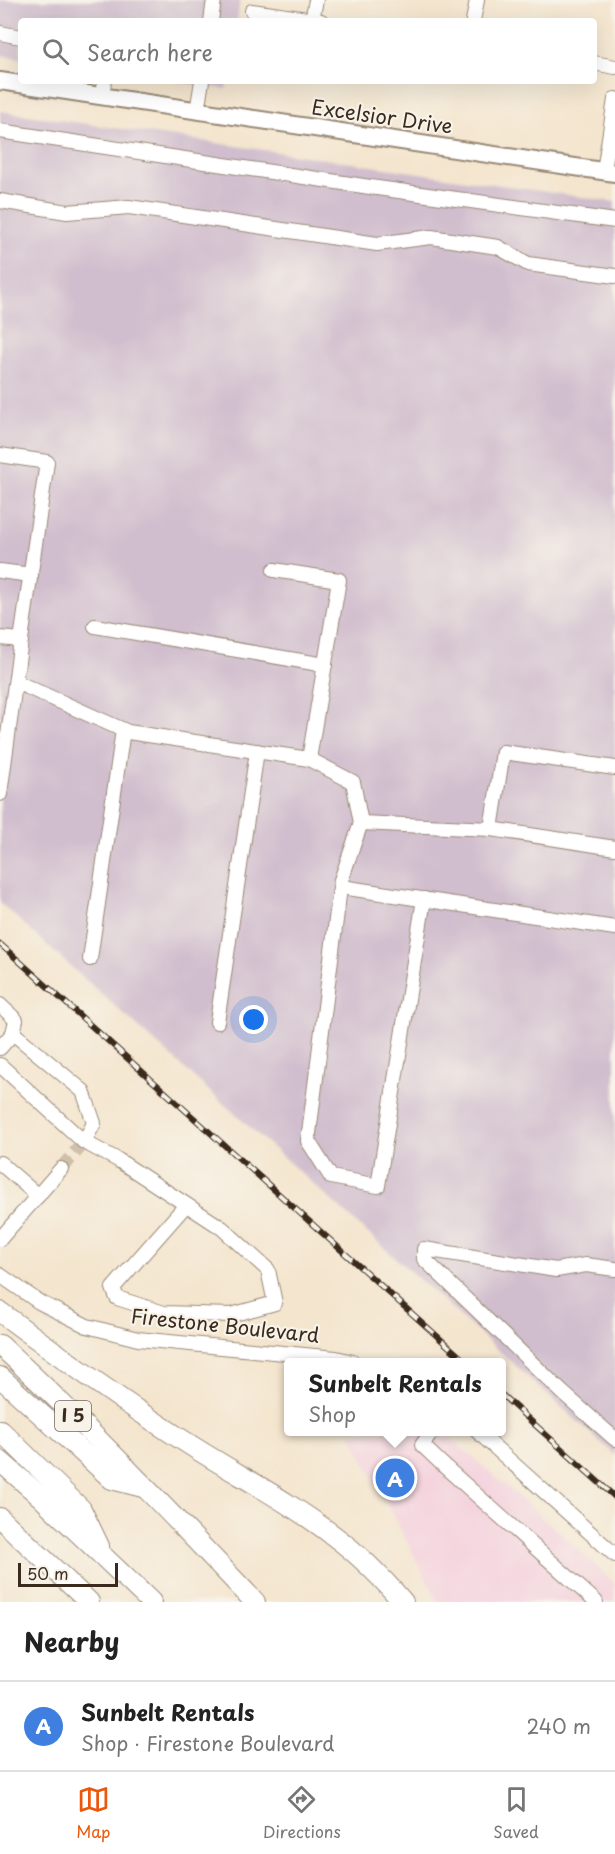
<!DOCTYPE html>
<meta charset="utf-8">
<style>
body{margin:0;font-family:"Playpen Sans",sans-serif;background:#f2f2f2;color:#222}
.scale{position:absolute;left:18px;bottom:15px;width:100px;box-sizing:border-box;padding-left:6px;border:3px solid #3b2a1e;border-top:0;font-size:16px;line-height:21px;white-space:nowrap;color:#3b2a1e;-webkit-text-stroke:4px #f7f3e8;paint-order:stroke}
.you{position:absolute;left:254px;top:1020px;width:21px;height:21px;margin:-15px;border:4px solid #fff;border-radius:50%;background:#1a73e8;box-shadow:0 0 0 9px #1a73e833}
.badge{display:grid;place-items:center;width:39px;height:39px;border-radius:50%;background:#ea580c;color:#fff;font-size:20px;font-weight:700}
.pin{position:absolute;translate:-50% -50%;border:3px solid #fff;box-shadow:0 2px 6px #0006}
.popup{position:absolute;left:284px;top:1358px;width:222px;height:78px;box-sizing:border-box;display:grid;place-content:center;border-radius:6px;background:#fff;filter:drop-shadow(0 2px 4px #0005);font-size:20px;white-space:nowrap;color:#767676}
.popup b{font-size:22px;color:#222}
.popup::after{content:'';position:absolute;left:50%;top:100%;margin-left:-12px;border:12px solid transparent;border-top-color:#fff}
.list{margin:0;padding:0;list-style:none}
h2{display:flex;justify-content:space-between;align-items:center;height:78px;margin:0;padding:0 24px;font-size:26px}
h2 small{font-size:20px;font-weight:400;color:#767676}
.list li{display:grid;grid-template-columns:39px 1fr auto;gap:18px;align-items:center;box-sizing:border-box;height:90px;padding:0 24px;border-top:2px solid #e0e0e0}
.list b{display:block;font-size:22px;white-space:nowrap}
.list p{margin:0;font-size:20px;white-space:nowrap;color:#767676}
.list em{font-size:20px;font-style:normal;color:#767676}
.icon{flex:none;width:33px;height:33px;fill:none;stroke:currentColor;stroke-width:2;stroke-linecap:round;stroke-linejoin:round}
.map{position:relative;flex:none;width:615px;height:1602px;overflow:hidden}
.search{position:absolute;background:#fff;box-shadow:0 6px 24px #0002;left:18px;right:18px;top:18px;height:66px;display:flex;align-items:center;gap:15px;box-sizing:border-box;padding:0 21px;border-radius:6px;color:#767676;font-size:22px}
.sheet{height:168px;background:#fff}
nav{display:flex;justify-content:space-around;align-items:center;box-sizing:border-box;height:84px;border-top:2px solid #e0e0e0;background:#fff;font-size:16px;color:#767676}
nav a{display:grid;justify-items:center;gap:3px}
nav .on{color:#ea580c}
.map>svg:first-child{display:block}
</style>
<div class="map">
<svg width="615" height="1602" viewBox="0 0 615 1602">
<rect width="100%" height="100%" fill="#f7f3e8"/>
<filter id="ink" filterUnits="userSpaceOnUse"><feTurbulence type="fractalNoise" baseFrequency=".0167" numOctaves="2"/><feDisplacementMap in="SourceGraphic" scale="12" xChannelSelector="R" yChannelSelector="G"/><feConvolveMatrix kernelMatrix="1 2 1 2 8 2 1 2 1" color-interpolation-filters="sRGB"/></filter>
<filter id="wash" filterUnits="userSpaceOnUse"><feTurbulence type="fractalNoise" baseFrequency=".008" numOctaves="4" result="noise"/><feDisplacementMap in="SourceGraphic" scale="24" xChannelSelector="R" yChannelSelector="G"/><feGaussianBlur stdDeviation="1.35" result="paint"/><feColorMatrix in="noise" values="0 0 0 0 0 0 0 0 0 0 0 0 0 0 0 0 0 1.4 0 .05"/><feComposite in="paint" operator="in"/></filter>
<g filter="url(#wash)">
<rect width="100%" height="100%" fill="#f4e5ce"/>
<!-- built -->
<path fill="#f4cfdd" d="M 350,1432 L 439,1432 L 453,1440 L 568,1540 L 615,1584 L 615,1602 L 438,1602 Z"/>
<!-- industrial -->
<g fill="#d0bdcd">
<path d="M 0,0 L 240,0 L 237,21 L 21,21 L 21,58 L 0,55 Z"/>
<path d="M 171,81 L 227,81 L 226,89 Z"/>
<path d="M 0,111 L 615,202 L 615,1455 L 0,903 Z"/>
</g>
</g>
<g filter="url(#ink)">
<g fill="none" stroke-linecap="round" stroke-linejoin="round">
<!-- minor-tunnel -->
<path stroke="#cfc0ab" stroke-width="14" stroke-dasharray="14 7" stroke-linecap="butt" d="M 61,1169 L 84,1142"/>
<defs>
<g id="minor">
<path d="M 252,11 L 321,21"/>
<path d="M 312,20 L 316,0"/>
<path d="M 211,21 L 214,0"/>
<path d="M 473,21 L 477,0"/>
<path d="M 0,33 L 21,37"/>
<path d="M 594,63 L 615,67"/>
<path d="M 102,97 L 104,81"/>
<path d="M 197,111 L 202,81"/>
<path d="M 0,131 L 370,187 L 615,221"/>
<path d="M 604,171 L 615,99"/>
<path d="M 0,201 L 67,212 L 129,207 L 377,244 L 431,237 L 498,247 L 528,264 L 615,276"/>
<path d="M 0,455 L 47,462 L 21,640 L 0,638"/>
<path d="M 274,570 L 339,580 L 309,759"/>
<path d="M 0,571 L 31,575"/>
<path d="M 95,626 L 325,665"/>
<path d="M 16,682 L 128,732 L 309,759 L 353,782 L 361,823 L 341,880 L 308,1141 L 331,1177 L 378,1186 L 424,899"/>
<path d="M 0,794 L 21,640"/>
<path d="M 361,823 L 491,829 L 615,848"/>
<path d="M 491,829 L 503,752 L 615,768"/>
<path d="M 341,887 L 615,928"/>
<path d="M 90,959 L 123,730"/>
<path d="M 0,1005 L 16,1020 L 13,1033 L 0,1048"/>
<path d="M 217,1022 L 257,751"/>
<path d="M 13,1033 L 83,1091 L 94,1123 L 84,1142"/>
<path d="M 0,1065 L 84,1142 L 118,1160 L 222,1228 L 268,1270 L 275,1303 L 231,1315 L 164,1313 L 117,1298 L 113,1288 L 186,1205"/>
<path d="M 0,1163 L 38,1196"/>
<path d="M 0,1239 L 61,1169"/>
<path d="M 615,1269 L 586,1265 L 556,1270 L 424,1249 L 424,1259 L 562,1392 L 615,1439"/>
<path d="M 0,1275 L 39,1302 L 87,1326 L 138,1339 L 336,1358 L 353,1362"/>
<path d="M 432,1432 L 422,1445 L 443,1465 L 596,1602"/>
<path d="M 478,1432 L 615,1555"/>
</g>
<path id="major" d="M 0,81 L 615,173"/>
<g id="highway">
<path d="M 0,1312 C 64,1359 128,1406 195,1448 C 241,1477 290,1502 334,1536 C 357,1553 384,1580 403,1602"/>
<path d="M 0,1345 C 89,1427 172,1515 255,1602"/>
<path d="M 0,1377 L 112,1479 L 143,1487"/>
<path d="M 0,1430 L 81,1509 L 99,1546"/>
<path d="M 0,1461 L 41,1497 L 151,1602"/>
<path d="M 0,1518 L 89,1602"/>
</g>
</defs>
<!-- minor casing -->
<use href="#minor" stroke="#988876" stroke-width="16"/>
<!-- major casing -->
<use href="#major" stroke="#988876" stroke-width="20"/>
<!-- highway casing -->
<use href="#highway" stroke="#988876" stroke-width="22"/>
<!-- minor -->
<use href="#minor" stroke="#fff" stroke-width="14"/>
<!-- major -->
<use href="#major" stroke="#fff" stroke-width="16"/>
<!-- highway -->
<use href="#highway" stroke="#fff" stroke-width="20"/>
<defs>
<g id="rail">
<path d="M 0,944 L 466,1362"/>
<path d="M 502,1395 L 615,1497"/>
</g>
</defs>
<!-- rail casing -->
<use href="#rail" stroke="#3b2a1e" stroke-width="6"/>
<!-- rail -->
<use href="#rail" stroke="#f7f3e8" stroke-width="4" stroke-dasharray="11" stroke-linecap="butt"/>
</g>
</g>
<g text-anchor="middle" stroke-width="4.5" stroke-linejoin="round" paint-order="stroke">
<!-- shield labels -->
<rect fill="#f7f3e8" stroke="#73665b" stroke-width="1.5" x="55" y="1401" width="36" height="30" rx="4.5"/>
<g font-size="18" font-weight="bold" fill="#3b2a1e">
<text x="73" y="1422">I 5</text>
</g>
<!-- street labels -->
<g font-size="20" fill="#3b2a1e" stroke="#f7f3e8">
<text transform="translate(382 117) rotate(8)" y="7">Excelsior Drive</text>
<text transform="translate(225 1326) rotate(6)" y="7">Firestone Boulevard</text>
</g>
</g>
</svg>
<div class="scale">50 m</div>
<div class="you"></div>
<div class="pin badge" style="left:395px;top:1478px;background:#3f7fe0">A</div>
<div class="popup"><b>Sunbelt Rentals</b>Shop</div>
<div class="search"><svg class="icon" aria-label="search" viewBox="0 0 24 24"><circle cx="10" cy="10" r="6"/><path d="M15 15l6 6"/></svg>Search here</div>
</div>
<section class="sheet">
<h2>Nearby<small></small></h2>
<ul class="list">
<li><span class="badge" style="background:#3f7fe0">A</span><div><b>Sunbelt Rentals</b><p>Shop · Firestone Boulevard</p></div><em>240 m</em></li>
</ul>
</section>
<nav>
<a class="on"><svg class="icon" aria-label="map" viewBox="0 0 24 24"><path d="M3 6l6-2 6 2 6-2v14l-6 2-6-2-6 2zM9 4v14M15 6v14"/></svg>Map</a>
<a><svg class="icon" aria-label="directions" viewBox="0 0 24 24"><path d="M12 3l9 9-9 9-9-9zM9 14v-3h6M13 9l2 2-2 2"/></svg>Directions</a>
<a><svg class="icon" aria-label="saved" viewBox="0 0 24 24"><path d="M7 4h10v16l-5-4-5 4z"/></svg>Saved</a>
</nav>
